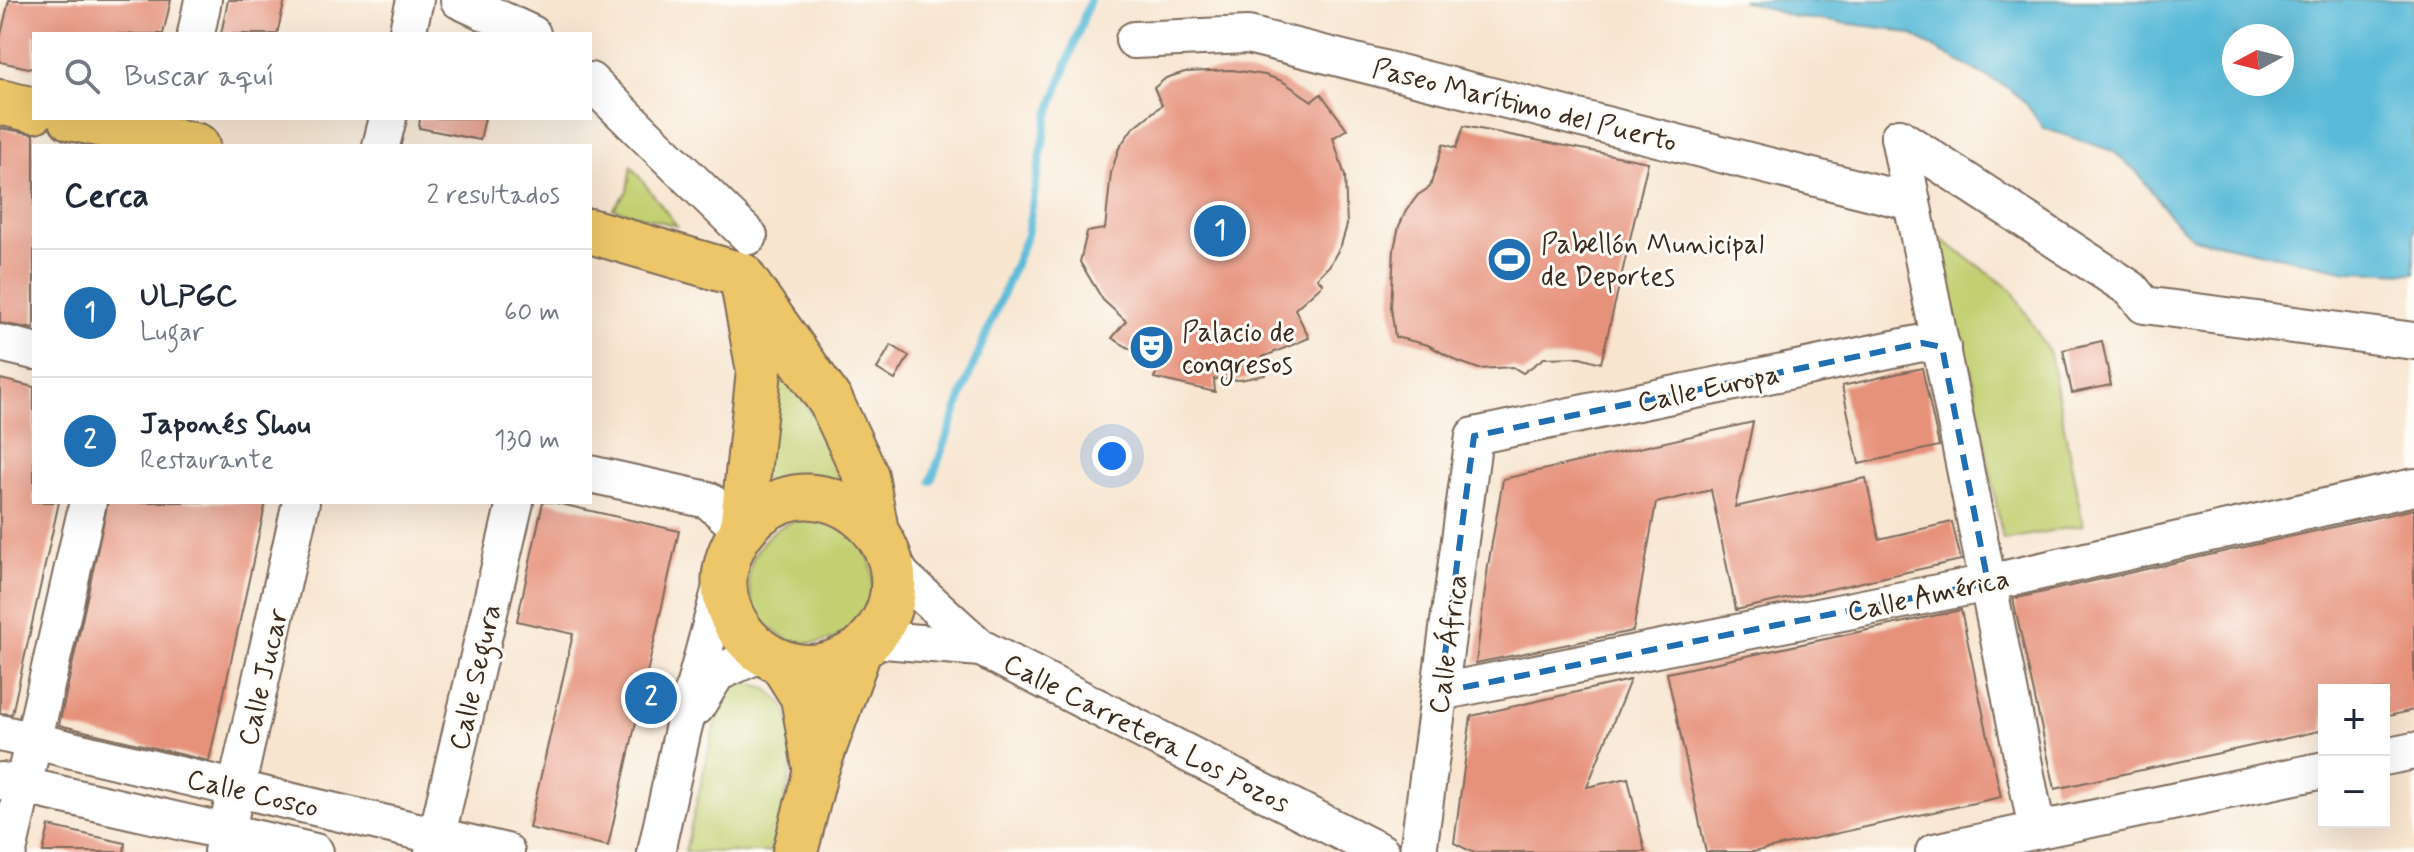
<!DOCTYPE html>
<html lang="es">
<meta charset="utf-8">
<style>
body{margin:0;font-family:Mynerve,sans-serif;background:#f6f6f7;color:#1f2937}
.controls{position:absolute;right:24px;bottom:24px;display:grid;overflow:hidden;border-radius:0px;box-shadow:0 8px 32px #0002}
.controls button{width:72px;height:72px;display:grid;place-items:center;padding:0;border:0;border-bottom:2px solid #e0e1e3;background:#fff;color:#1f2937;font:40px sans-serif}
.compass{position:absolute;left:2222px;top:24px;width:72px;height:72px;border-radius:50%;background:#fff;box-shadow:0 8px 32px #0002;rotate:263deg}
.you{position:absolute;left:1112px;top:456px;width:28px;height:28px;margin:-20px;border:6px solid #fff;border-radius:50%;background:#1a73e8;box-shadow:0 0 0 12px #1a73e833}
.badge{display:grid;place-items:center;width:52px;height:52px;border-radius:50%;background:#1f6fb2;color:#fff;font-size:26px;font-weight:700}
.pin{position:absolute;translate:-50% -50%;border:4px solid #fff;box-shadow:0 2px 8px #0006}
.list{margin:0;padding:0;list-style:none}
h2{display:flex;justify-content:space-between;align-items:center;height:104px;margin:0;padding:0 32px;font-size:34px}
h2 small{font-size:26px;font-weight:400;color:#747a83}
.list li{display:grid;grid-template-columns:52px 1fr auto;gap:24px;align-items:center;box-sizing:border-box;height:128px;padding:0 32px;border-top:2px solid #e0e1e3}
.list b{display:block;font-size:30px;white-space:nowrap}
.list p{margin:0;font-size:26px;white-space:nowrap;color:#747a83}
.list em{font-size:26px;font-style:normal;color:#747a83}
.icon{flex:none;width:44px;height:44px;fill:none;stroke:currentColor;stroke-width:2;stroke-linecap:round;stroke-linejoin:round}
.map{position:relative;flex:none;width:2414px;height:852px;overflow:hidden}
.search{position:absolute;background:#fff;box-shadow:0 8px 32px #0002;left:32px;top:32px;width:560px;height:88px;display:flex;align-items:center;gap:20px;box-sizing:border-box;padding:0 28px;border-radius:0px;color:#747a83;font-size:30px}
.panel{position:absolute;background:#fff;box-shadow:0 8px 32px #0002;left:32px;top:144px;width:560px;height:360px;border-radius:0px}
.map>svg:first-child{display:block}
</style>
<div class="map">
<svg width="2414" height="852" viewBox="0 0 2414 852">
<rect width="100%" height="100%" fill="#fdfcf7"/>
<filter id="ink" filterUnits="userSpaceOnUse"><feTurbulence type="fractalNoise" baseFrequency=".0125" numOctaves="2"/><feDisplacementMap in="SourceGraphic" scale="16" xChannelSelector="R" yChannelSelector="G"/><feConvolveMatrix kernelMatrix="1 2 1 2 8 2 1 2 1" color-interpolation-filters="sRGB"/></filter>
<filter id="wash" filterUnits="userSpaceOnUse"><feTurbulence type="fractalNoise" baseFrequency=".006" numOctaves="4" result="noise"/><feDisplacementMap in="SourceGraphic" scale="32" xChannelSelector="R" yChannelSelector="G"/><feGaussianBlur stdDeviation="1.8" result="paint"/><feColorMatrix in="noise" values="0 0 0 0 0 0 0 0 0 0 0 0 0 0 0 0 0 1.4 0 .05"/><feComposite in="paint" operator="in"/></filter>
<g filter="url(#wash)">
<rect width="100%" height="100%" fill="#f7e5d0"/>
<!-- green -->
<g fill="#c3cf71" stroke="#7f7c48" stroke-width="2">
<path d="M 631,166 L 677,226 L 613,209 L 627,191 Z"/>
<path d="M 1934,234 L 2012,290 L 2050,354 L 2083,525 L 2003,540 L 1971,370 L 1953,331 Z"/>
<path d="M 780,354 L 809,409 L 842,457 L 855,487 C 813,472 797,481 757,493 Z"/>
<circle cx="811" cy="581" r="62"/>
<path d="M 742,683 C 752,684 763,685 771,692 C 814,724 781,809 771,852 L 685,852 L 723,690 Z"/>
</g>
<!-- water -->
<path fill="#59bad8" stroke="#4a727b" stroke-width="2" fill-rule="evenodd" d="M 1741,0 L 2414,0 L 2414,273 L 2348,271 L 2193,238 L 2172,218 L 2136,171 L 2113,151 L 2043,128 L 2025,102 L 2010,89 L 1932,47 L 1915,36 L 1891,29 L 1794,17 ZM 2234,36 L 2282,36 L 2282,84 L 2234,84 Z"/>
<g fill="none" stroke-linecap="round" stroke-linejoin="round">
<!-- stream -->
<path stroke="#59bad8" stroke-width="8" d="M 931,481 L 969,376 L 1027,235 L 1047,120 L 1090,0"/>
</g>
<g id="blocks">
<!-- building -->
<g fill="#e6917a">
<path d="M 9,0 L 171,0 L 163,34 L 34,34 L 34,69 L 0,62 L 0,39 Z"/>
<path d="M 228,0 L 285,0 L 277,34 L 221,34 Z"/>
<path d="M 1232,70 L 1265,75 L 1282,81 L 1312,101 L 1321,94 L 1347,129 L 1333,138 L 1345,176 L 1347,225 L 1341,245 L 1330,265 L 1317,278 L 1323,284 L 1295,309 L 1309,338 L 1263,357 L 1265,375 L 1240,380 L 1214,379 L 1215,392 L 1154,378 L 1159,366 L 1112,338 L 1126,321 L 1103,300 L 1080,262 L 1087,232 L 1105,229 L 1111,173 L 1119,148 L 1132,129 L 1162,105 L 1154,88 L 1166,78 L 1185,72 Z"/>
<path d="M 420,118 L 485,118 L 480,140 L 419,128 Z"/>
<path d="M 1464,126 L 1648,162 L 1601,363 L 1580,357 L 1544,358 L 1523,373 L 1513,367 L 1479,369 L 1457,361 L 1428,345 L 1395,337 L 1391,307 L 1394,249 L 1399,226 L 1406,211 L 1418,195 L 1430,187 L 1443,144 L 1456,148 Z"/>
<path d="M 0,128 L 34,134 L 34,329 L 0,323 Z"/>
<path d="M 2102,341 L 2111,385 L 2072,393 L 2063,350 Z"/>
<path d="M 891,345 L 909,356 L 895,380 L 877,369 Z"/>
<path d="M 1922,368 L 1939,446 L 1859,464 L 1842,386 Z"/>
<path d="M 0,379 L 34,387 L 34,502 L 59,502 L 12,714 L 0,713 Z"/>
<path d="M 1753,422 L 1735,507 L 1866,478 L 1879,539 L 1952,522 L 1961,560 L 1736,610 L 1711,490 L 1656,503 L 1633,631 L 1476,663 L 1488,566 L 1503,479 Z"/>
<path d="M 108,502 L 266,502 L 209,761 L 59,725 Z"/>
<path d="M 543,502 L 552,502 L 679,531 L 608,846 L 529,828 L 573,634 L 517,621 Z"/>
<path d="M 2414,509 L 2414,710 L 2384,717 L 2384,690 L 2324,690 L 2324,730 L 2055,789 L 2013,599 Z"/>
<path d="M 1961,610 L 2001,797 L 1753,852 L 1706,852 L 1667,673 Z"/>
<path d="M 1630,680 L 1587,787 L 1628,778 L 1645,852 L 1472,852 L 1454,843 L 1471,716 Z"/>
<path d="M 49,826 L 125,843 L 124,852 L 43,852 Z"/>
</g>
</g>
</g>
<g filter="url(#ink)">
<use href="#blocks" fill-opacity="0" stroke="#7d6b5c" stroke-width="2"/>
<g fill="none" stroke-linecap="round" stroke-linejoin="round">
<defs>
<g id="minor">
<path d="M 459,0 L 532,34"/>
<path d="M 196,34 L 203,0"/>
<path d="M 407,34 L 415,0"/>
<path d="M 1134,40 L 1248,35 L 1912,202"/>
<path d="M 590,81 L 749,236"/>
<path d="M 1899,137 L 2037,830"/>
<path d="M 1899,137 L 2131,289 L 2144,305 L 2414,341"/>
<path d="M 381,146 L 388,118"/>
<path d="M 0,343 L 34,351"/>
<path d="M 590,474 L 708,500 L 742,530"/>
<path d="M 889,556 L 902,576 L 981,648 L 1381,852"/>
<path d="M 872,639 L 981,648"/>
<path d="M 1440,692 L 1988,583 L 2414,487"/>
<path d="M 696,707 L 717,673 L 762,653"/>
<path d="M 0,733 L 506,852"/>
<path d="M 2384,757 L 2414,751"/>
<path d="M 2,781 L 315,852"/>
<path d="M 8,852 L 88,502"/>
<path d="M 222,852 L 301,502"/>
<path d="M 433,852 L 515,502"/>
<path d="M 656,852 L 683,729 L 724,576"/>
<path d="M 1418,852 L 1474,436 L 1922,343 L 1942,347"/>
<path d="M 1934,852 L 2324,770"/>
</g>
<g id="major">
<path d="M 0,102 L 34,110"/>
<path d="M 71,118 L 197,146"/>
<path d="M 590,231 L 741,275"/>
<path d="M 741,275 L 831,402 L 866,476 L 876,531"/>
<path d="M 742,530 L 759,371 L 744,289"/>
<path d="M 781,662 L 803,697 L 815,767"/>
<path d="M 795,852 L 816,770 L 859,651 C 954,567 830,445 752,520 C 738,534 728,552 725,573 C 719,621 760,666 807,667 C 826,668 843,659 859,651"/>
</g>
</defs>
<!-- minor casing -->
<use href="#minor" stroke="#7d6b5c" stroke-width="40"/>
<!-- major casing -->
<use href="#major" stroke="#7d6b5c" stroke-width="48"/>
<!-- minor -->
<use href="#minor" stroke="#fff" stroke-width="36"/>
<!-- major -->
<use href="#major" stroke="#ecc669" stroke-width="44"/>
</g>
</g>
<!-- marked area -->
<path fill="none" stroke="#1f6fb2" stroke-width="6" stroke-dasharray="16 10" stroke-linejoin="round" d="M 1922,343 L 1942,347 L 1988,583 L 1440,692 L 1474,436 Z"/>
<!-- icons -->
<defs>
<symbol id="stadium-disc" viewBox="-11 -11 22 22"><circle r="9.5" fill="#1f6fb2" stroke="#fdfcf7"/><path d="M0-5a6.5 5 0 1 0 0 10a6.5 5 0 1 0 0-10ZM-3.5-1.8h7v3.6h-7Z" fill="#fff"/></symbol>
<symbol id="theatre-disc" viewBox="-11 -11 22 22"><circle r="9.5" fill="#1f6fb2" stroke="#fdfcf7"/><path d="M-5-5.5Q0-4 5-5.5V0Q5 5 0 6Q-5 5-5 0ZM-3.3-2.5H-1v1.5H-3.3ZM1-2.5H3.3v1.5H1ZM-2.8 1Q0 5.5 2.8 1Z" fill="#fff"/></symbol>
</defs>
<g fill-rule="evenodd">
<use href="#stadium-disc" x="1484" y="234" width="51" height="51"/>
<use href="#theatre-disc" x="1126" y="322" width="51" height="51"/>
</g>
<g text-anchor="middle" stroke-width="6" stroke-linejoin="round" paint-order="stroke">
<!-- street labels -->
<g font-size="28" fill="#3b2a1e" stroke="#fdfcf7">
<text transform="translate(1525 104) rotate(14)" y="10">Paseo Marítimo del Puerto</text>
<text transform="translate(1708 387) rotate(-12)" y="10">Calle Europa</text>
<text transform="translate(1928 594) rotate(-12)" y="10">Calle América</text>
<text transform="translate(1447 644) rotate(-82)" y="10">Calle África</text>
<text transform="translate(262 677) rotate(-77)" y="10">Calle Jucar</text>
<text transform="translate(474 677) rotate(-77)" y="10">Calle Segura</text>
<text transform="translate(1147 732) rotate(27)" y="10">Calle Carretera Los Pozos</text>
<text transform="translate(253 792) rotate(13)" y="10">Calle Cosco</text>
</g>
<!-- poi labels -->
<g font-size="28" fill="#3b2a1e" stroke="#fdfcf7" text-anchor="start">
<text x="1541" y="253">Pabellón Municipal<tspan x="1541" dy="32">de Deportes</tspan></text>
<text x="1182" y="341">Palacio de<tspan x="1182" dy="32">congresos</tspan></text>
</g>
</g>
</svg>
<div class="controls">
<button>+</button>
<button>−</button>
</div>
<svg class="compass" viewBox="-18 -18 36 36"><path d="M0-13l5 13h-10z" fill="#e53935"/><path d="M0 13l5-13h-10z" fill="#747a83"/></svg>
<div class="you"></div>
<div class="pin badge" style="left:1220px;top:231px">1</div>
<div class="pin badge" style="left:651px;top:698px">2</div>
<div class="search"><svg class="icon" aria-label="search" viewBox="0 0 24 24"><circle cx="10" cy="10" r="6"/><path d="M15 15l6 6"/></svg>Buscar aquí</div>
<section class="panel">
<h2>Cerca<small>2 resultados</small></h2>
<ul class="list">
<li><span class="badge">1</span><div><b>ULPGC</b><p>Lugar</p></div><em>60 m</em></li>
<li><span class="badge">2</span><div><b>Japonés Shou</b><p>Restaurante</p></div><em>130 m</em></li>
</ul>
</section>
</div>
